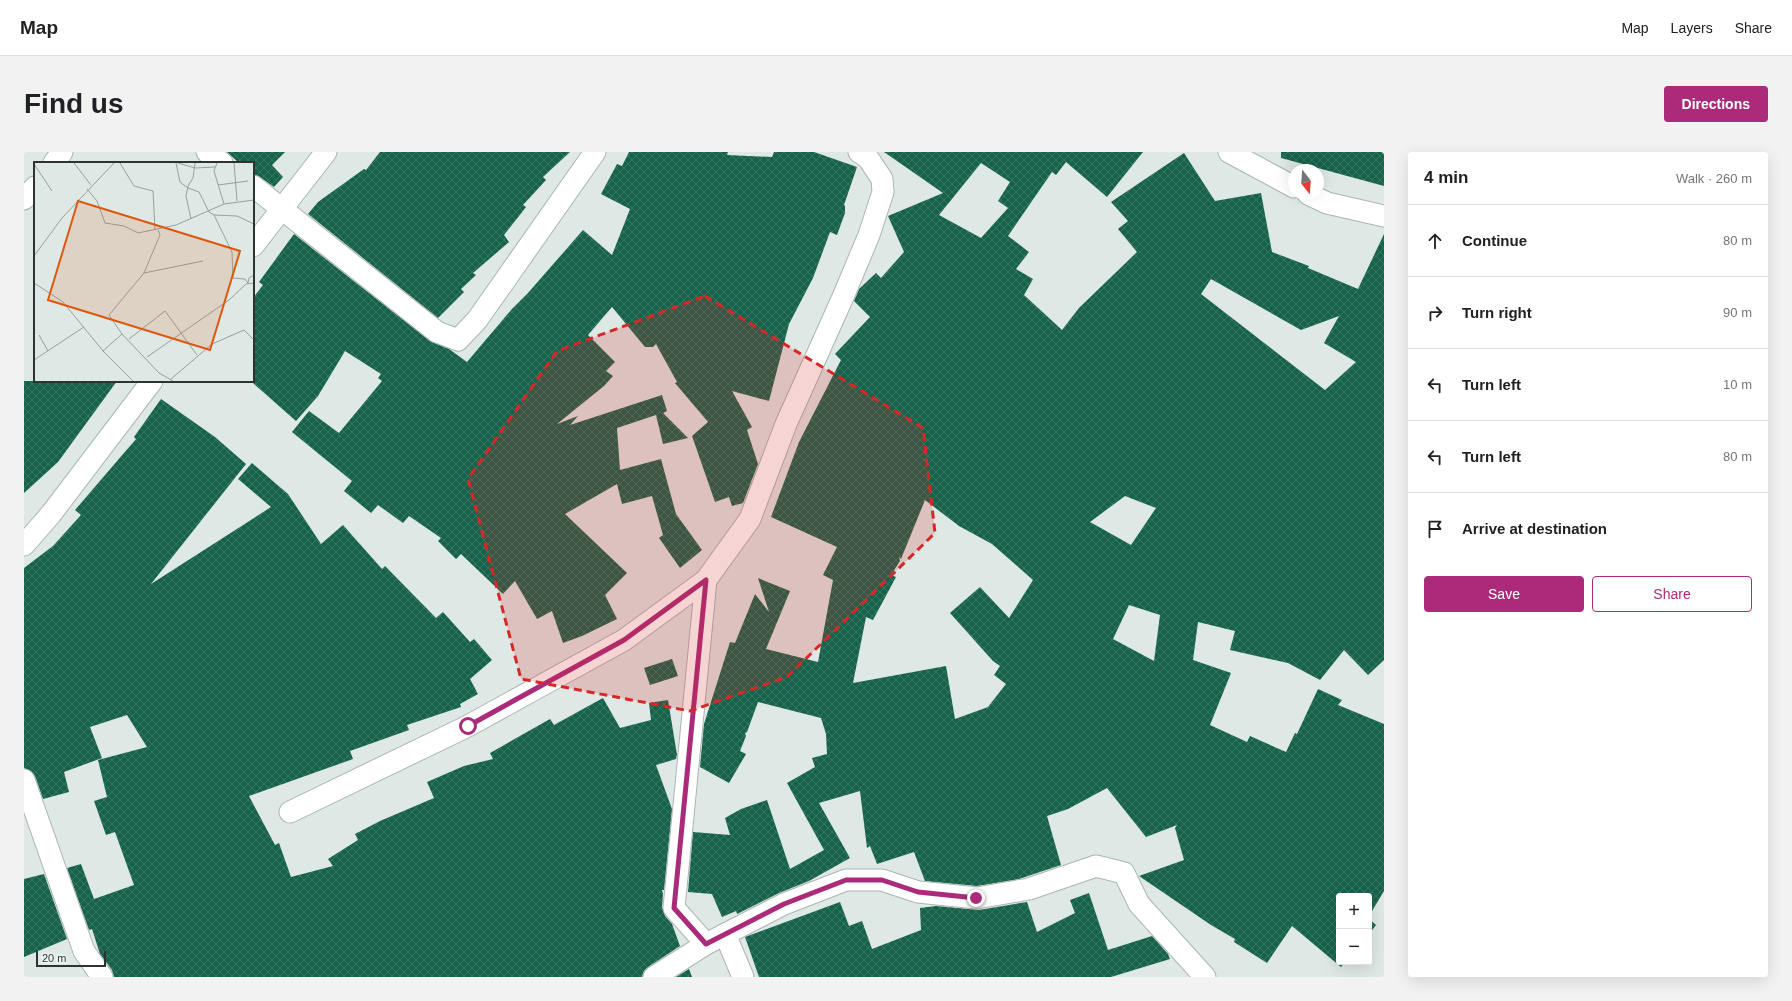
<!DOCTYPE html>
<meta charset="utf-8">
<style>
body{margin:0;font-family:Arial,sans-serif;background:#f2f2f2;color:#202124}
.controls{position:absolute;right:12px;bottom:12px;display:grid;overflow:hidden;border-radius:4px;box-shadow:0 4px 16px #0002}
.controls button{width:36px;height:36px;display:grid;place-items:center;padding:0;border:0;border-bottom:1px solid #e0e0e0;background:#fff;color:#202124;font:20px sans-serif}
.compass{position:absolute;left:1264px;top:12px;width:36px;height:36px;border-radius:50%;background:#fff;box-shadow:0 4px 16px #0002;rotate:163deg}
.scale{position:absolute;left:12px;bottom:10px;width:70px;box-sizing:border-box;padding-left:4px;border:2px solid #2e3230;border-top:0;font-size:11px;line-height:14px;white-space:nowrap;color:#2e3230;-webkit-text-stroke:3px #ecf5f1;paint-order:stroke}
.stop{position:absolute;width:12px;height:12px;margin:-9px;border:3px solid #ab2b7a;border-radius:50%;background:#fff}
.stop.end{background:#ab2b7a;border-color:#fff;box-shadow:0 1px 4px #0008}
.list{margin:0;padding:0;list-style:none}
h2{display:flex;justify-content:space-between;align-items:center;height:52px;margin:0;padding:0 16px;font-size:17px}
h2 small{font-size:13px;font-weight:400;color:#757577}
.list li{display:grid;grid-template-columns:26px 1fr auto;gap:12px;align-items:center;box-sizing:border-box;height:72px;padding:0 16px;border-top:1px solid #e0e0e0}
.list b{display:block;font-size:15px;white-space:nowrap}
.list em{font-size:13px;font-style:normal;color:#757577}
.actions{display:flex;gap:8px;padding:12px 16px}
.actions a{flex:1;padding:9px 0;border:1px solid #ab2b7a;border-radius:4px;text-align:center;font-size:14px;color:#ab2b7a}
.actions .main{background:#ab2b7a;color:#fff}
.icon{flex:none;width:22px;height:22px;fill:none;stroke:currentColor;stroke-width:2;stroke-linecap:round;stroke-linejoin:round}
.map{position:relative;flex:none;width:1360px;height:825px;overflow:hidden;border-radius:4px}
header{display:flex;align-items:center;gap:24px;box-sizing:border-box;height:56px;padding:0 20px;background:#fff;border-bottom:1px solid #e0e0e0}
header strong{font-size:19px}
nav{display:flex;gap:22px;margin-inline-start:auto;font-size:14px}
.intro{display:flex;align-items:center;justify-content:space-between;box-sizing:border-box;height:96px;padding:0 24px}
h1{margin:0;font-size:28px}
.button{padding:10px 18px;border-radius:4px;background:#ab2b7a;color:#fff;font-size:14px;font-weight:700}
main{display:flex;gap:24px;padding:0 24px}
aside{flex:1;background:#fff;border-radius:4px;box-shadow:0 4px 16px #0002}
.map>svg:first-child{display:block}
</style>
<header>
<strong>Map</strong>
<nav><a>Map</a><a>Layers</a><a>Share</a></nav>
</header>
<div class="intro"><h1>Find us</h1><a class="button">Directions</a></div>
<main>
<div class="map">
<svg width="1360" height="825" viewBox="0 0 1360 825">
<defs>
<pattern id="building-cross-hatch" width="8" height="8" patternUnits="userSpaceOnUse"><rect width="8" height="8" fill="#16624a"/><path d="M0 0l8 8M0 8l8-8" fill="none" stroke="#387562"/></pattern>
</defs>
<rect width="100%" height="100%" fill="#dee8e4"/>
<!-- building -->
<g fill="url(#building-cross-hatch)" fill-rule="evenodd">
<path d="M 203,0 L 261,0 L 248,13 L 259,25 L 250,35 L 236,25 L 229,22 L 229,11 L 215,11 Z"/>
<path d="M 356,0 L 546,0 L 519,25 L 522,28 L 499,53 L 502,55 L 480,83 L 485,90 L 449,121 L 452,123 L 437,137 L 440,140 L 414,166 L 284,62 L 294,50 L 340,17 L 342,18 Z"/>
<path d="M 605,0 L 704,0 L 703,3 L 748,5 L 750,0 L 790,0 L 833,15 L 820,53 L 821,54 L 821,61 L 813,83 L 806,80 L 789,126 L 765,172 L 745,249 L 708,239 L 728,275 L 723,278 L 734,312 L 719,351 L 708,354 L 705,345 L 691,350 L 668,284 L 684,270 L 651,231 L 653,230 L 632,192 L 629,195 L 621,195 L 588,155 L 564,183 L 591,210 L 582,219 L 589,224 L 580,234 L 533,272 L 554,264 L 546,273 L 638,243 L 643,259 L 639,261 L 664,286 L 639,292 L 632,263 L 593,276 L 596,318 L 637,307 L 652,362 L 678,398 L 656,416 L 635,386 L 639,383 L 628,344 L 598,352 L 593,332 L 541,362 L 603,421 L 581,443 L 593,467 L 558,484 L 539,491 L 528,459 L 513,467 L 491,429 L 479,442 L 437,402 L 432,407 L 414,389 L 417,386 L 385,364 L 379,371 L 354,353 L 347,361 L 320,339 L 328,329 L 268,280 L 285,259 L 315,281 L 358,229 L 354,226 L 357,222 L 321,199 L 294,244 L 272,269 L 229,231 L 229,146 L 239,133 L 235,130 L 270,82 L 406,189 L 425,197 L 443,210 L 488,157 L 504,141 L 559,78 L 588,103 L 606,57 L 577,42 L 593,12 L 598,14 Z"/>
<path d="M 860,0 L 1119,0 L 1083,45 L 1042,10 L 1032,23 L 1028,20 L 984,84 L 1005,100 L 992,117 L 1009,127 L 1000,143 L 1038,178 L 1055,156 L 1113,100 L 1094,77 L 1104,69 L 1087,50 L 1160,1 L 1191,49 L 1237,41 L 1248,100 L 1285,114 L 1284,116 L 1334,137 L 1360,82 L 1360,508 L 1344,523 L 1320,498 L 1296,528 L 1264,511 L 1206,498 L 1211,479 L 1174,470 L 1169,508 L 1207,521 L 1186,573 L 1223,590 L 1226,584 L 1262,600 L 1271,581 L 1273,582 L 1294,537 L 1318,548 L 1314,553 L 1360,572 L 1360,739 L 1345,764 L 1345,744 L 1315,744 L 1315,810 L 1321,810 L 1317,815 L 1268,774 L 1243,811 L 1210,790 L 1211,787 L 1187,773 L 1115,724 L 1160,708 L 1151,676 L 1153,673 L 1122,685 L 1083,636 L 1044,657 L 1023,664 L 1037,713 L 995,727 L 953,734 L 901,729 L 890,700 L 853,712 L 846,694 L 843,696 L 836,639 L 795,651 L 826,706 L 785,729 L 755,741 L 713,762 L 712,759 L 698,765 L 688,742 L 664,740 L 669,680 L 706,683 L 701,666 L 717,657 L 743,648 L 766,717 L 800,698 L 763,631 L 791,615 L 788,606 L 803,602 L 802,582 L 797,566 L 734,550 L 723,580 L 721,581 L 722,584 L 716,599 L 722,602 L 705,631 L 676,615 L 680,572 L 706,490 L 711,491 L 731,442 L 745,460 L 734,426 L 766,439 L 742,497 L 794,510 L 809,428 L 799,423 L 813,395 L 747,365 L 775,290 L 817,208 L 811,202 L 846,165 L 830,149 L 835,137 L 852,121 L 857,126 L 880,100 L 864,64 L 919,41 ZM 957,11 L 986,30 L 974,49 L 984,56 L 957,86 L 915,63 ZM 1187,127 L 1277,178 L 1315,164 L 1300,191 L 1332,210 L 1301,238 L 1177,142 ZM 1101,344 L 1132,356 L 1107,393 L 1066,370 ZM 901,348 L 935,374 L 968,392 L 1009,428 L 985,466 L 956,435 L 926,461 L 969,509 L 976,514 L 970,523 L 982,532 L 964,555 L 931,567 L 922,514 L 829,531 L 842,465 L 849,468 L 872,425 L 867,423 L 876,409 L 875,405 L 877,407 ZM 1105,453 L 1136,463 L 1130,509 L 1089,487 Z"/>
<path d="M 1257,0 L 1360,0 L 1360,34 L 1257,6 Z"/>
<path d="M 0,229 L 93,229 L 34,310 L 0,341 Z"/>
<path d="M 137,247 L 191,285 L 222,312 L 127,432 L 247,355 L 214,327 L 228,311 L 264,342 L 297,392 L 319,373 L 358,417 L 361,414 L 412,466 L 419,460 L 446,490 L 450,487 L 468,508 L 446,527 L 454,542 L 436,552 L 437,555 L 383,573 L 385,578 L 326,599 L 329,607 L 225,644 L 251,693 L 255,691 L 267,725 L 309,714 L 304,707 L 334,688 L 331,682 L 356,669 L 410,646 L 403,630 L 440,614 L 469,607 L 466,601 L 526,567 L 530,573 L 579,546 L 596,576 L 627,568 L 625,551 L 644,548 L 653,603 L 652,607 L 632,613 L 648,657 L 640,738 L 638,738 L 639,742 L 638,755 L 641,764 L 648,772 L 656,794 L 624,815 L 620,819 L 618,825 L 90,825 L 88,818 L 76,802 L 68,777 L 65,778 L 43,716 L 57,712 L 70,747 L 110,733 L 91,680 L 82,683 L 70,649 L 83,645 L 74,608 L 123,595 L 103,563 L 66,575 L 78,606 L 40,620 L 45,640 L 19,647 L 11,624 L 7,619 L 0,616 L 0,416 L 29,394 L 57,363 L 51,358 L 112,287 L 110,285 Z"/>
<path d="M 648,507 L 654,524 L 626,533 L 620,516 Z"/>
<path d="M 20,722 L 43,787 L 0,805 L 0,727 Z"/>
<path d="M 1065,741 L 1084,798 L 1128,784 L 1144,802 L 1146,807 L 1087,825 L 735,825 L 721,785 L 816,750 L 825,774 L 838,769 L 848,797 L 897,778 L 896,756 L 912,754 L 955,758 L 1003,750 L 1013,780 L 1051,761 L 1046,748 Z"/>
<path d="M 1345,767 L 1352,773 L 1345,782 Z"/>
<path d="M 665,817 L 668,825 L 652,825 Z"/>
</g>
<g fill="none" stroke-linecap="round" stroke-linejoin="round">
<defs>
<g id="street">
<path d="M 183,0 L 198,11"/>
<path d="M 1205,0 L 1270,35"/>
<path d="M 30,11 L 38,0"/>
<path d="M 229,34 L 413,180 L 434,188 L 453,168 L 571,0"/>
<path d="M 1284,42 L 1303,51 L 1360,64"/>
<path d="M 0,47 L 11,35"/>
<path d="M 229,94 L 302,0"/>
<path d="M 0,393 L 27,362 L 128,229"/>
<path d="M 0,628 L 60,799 L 78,825"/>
<path d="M 266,660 L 444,574 L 600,488 L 682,428 L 726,367 L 762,272 L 819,145 L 845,83 L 859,40 L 858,27 L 844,6 L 835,0"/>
<path d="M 701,782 L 719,825"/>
<path d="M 682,792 L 650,756 L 682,428"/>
<path d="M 630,825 L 682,792 L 760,752 L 822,728 L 858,728 L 894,740 L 953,746 L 1005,737 L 1072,714 L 1100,721 L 1115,752 L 1181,825"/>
</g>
</defs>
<!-- street casing -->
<use href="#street" stroke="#acb5b1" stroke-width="23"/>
<!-- street -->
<use href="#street" stroke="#fff" stroke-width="21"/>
</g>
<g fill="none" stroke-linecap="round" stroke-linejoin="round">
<!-- route -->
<path stroke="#ab2b7a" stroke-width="5" d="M 444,574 L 600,488 L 682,428 L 650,756 L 682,792 L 760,752 L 822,728 L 858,728 L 894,740 L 952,746"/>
</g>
<!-- marked area -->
<path fill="#d62828" fill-opacity="0.2" stroke="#d62828" stroke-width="3" stroke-dasharray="8 5" stroke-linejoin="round" d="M 681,144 L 899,276 L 911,381 L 763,525 L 666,559 L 497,527 L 444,327 L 533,199 Z"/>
<!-- overview -->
<g transform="translate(10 10)">
<rect width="220" height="220" fill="#dee8e4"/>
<path fill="none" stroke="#989f9c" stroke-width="1" d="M 40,1 L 57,23M 86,1 L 100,24 L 119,29 L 121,68M 142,1 L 146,20 L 154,26 L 165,30 L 175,50 L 180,53 L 203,54 L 220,62M 144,1 L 161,6 L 181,5M 183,1 L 180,9 L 190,42M 200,1 L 203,39M 0,2 L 18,29M 184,23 L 214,19M 53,27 L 63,39 L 71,61 L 90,64 L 104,71 L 142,63 L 190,42 L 220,38M 180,53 L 198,90 L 199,116 L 211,117 L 214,121 L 215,116 L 220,113M 157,57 L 152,34 L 154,24 L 159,16 L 161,1M 0,94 L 28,56 L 80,1M 110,111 L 126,73 L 124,68M 0,121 L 29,140 L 69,189 L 99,219M 5,173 L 14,189M 95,177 L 131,149 L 163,193M 69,189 L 88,172M 113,195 L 195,138 L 212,122 L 220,121M 0,198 L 50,165M 137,217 L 178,182 L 210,168 L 220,178M 139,219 L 125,211 L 88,172 L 75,153 L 110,111 L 169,99"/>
<path fill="#df570e" fill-opacity="0.15" stroke="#df570e" stroke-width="2" d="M 44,39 L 206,89 L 176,188 L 14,138 Z"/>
<rect width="220" height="220" fill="none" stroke="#2e3230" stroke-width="2"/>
</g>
</svg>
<div class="controls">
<button>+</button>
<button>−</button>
</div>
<svg class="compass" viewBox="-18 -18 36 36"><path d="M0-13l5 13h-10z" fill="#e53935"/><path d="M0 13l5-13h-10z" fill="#757577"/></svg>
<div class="scale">20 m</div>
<div class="stop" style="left:444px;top:574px"></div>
<div class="stop end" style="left:952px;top:746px"></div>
</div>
<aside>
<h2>4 min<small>Walk · 260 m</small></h2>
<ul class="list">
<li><svg class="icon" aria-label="ahead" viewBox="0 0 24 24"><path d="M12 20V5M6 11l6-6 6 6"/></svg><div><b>Continue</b></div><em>80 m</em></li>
<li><svg class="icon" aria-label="right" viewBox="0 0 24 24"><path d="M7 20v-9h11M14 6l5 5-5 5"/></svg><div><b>Turn right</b></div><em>90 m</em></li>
<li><svg class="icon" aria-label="left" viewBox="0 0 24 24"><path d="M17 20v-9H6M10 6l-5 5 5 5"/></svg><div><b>Turn left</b></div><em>10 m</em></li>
<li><svg class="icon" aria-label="left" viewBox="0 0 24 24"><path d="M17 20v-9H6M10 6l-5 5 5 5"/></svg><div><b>Turn left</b></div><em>80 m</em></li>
<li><svg class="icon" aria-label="arrive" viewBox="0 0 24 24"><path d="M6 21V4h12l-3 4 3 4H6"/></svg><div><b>Arrive at destination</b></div></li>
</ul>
<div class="actions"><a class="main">Save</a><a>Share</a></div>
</aside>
</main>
